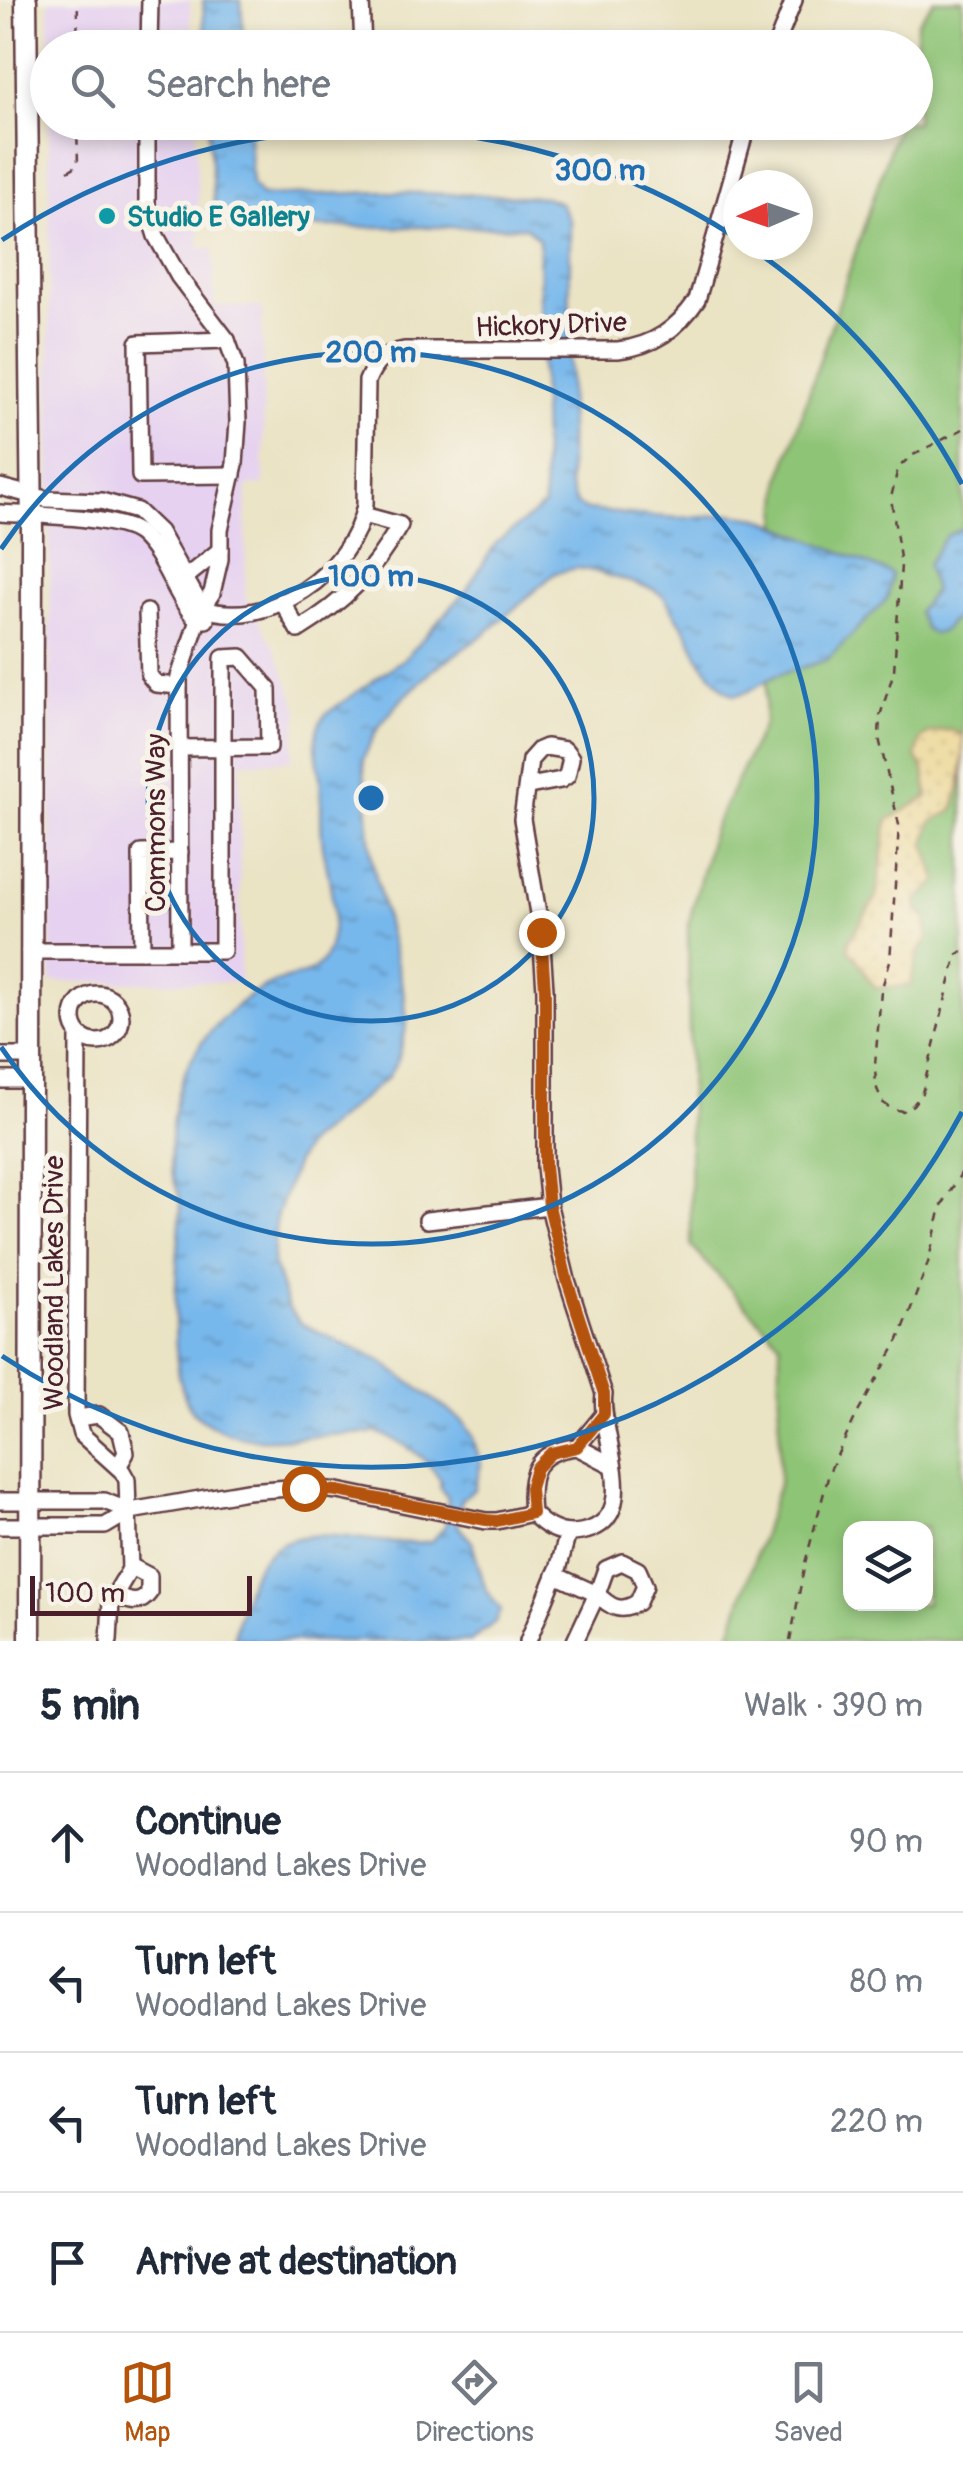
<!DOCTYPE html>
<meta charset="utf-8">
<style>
body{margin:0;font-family:Pangolin,sans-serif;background:#f2f2f3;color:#1f2937}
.controls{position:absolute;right:30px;bottom:30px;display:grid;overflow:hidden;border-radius:20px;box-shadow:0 5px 15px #0003}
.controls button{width:90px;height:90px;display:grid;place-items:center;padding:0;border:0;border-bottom:2px solid #e0e1e3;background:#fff;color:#1f2937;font:50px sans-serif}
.compass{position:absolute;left:723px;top:170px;width:90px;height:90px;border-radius:50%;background:#fff;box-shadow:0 5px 15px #0003;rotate:268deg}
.scale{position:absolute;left:30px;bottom:25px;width:222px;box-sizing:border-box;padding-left:10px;border:5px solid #4a1f2b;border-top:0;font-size:28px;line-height:35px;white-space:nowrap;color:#4a1f2b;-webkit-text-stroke:8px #f7f3e8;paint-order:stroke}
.stop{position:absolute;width:30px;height:30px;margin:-22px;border:8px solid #b45309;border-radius:50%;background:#fff}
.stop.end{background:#b45309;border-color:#fff;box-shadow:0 2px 10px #0008}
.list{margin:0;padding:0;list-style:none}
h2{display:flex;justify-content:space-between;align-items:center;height:130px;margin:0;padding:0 40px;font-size:42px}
h2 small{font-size:32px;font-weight:400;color:#747a83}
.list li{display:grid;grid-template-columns:65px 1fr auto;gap:30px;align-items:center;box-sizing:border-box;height:140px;padding:0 40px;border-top:2px solid #e0e1e3}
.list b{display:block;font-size:38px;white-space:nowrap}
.list p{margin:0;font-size:32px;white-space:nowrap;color:#747a83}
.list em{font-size:32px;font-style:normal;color:#747a83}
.icon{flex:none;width:55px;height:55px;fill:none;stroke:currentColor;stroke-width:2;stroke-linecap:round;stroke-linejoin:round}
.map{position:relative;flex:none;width:963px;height:1641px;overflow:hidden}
.search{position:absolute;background:#fff;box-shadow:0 5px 15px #0003;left:30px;right:30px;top:30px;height:110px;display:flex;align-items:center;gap:25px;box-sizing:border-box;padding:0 35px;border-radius:55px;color:#747a83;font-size:38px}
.sheet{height:690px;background:#fff}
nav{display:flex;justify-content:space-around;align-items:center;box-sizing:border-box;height:140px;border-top:2px solid #e0e1e3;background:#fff;font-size:28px;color:#747a83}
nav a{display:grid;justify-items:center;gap:5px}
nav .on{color:#b45309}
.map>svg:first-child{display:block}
</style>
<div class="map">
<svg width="963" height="1641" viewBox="0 0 963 1641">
<defs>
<pattern id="sand-dots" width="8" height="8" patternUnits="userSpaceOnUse" patternTransform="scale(2.5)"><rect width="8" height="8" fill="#eeda9e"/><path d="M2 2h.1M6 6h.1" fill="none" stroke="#cebb88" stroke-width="1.8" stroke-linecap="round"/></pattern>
<pattern id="water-ripples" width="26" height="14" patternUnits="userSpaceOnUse" patternTransform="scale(2.5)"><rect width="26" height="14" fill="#77b8ec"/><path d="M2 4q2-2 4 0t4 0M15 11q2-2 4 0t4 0" fill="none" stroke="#6495bf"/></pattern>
</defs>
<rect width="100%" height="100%" fill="#f7f3e8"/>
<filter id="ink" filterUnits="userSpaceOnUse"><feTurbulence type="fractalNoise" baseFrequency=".01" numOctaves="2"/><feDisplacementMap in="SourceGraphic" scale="20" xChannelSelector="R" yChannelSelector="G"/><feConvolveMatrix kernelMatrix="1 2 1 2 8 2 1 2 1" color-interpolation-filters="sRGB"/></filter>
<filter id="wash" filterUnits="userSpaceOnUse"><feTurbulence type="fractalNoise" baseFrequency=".0048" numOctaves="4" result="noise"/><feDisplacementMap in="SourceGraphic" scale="40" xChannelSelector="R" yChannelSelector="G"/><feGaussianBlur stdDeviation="2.25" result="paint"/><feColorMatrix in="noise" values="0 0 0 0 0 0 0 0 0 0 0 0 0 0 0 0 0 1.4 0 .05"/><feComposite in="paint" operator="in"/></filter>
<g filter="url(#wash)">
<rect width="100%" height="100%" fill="#eae3c4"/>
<!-- built -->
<g fill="#e6d2f0">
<path d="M 49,0 L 190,0 L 192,47 L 49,47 Z"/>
<path d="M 49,123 L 195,123 L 200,248 L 214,248 L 214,305 L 262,307 L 264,485 L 247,486 L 245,596 L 277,653 L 299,710 L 292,760 L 240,763 L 240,982 L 51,982 Z"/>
</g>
<!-- green -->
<path fill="#8ec476" stroke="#6c7250" stroke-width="2.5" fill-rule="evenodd" d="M 934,0 L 963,0 L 963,1641 L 728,1641 L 779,1484 L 780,1343 L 691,1246 L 688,926 L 713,830 L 764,723 L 781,478 L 898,123 L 916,122 L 917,23 ZM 850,1528 L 926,1528 L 926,1604 L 850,1604 Z"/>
<!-- sand -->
<path fill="url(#sand-dots)" stroke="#9c7c64" stroke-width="2.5" d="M 952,730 L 963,736 C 963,760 963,789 952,811 L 931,822 L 925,844 L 938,881 L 917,901 L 918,910 L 927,919 L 928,939 L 919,952 L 910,986 L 877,988 C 865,980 861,959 848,949 L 849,940 L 876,898 L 888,820 L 928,797 L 924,770 L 916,757 L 921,738 L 932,732 Z"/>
<!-- water -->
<g fill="url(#water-ripples)" stroke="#606c8c" stroke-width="2.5">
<path d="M 203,0 L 241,0 L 244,47 L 205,47 Z"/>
<path d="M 248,122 L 252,184 L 261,196 L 386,192 L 545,197 L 560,203 L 570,221 L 569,485 L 576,504 L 587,510 L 648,516 L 683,518 L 729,514 L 760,518 L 892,574 L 887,599 L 827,660 L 775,676 L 747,692 L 735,695 L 724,689 L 700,660 L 689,635 L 664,597 L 653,589 L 594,571 L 577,568 L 555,573 L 486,633 L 434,669 L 401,700 L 377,729 L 363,759 L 372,861 L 404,994 L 407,1024 L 398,1060 L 387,1078 L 307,1144 L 296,1162 L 276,1217 L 273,1262 L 288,1308 L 302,1324 L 381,1361 L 463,1421 L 472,1435 L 481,1464 L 475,1489 L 461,1499 L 458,1526 L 472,1542 L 486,1591 L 501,1610 L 495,1622 L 471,1641 L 234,1641 C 235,1623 242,1605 247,1588 C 277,1499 367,1553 432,1541 L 445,1527 L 448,1498 L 439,1487 L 441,1481 C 426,1455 400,1440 373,1431 L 371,1434 C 320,1429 255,1455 208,1423 C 203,1420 194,1414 191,1409 C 164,1368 179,1255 181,1207 C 181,1195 173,1182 172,1170 C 168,1133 175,1085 195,1053 C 210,1027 245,995 273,983 C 296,974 318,978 328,950 C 340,912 329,883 323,846 C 319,824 323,801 320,778 C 318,754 309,734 326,714 L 405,658 L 466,591 L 496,543 L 544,506 L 539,239 L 526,227 L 230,227 L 220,222 L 215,214 L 208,123 Z"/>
<path d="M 963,528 L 963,611 L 941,632 L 933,634 L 925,629 L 918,612 L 934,591 L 927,565 L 946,536 Z"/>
</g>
</g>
<g filter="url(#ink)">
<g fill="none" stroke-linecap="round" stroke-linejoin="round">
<defs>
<g id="minor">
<path d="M 361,0 L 363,48"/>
<path d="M 149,48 L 150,0"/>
<path d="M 775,48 L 794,0"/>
<path d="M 227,340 L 138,343 L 140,476 L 233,475"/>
<path d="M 0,487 L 46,499 L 101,501 L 137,511 L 159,532 L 202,608 C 268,632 353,571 365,505 L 367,381 C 375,362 383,354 404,350 L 618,350 C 654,346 677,329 697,300 L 748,122"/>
<path d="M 0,513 C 30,515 120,516 140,534 C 166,557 173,595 197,620 L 206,620"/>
<path d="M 176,585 L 220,550"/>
<path d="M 282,601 L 298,630 C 346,601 372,573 400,525 L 363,515"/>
<path d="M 147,612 L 149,675 L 156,684 L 179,686"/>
<path d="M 180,748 L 269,747 L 268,688 L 241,657 L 223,658 L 223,951 L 180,951"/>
<path d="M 529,786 L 561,780 L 567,776 L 571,758 L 565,750 L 546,747 L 539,750 L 530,760 L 522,819 L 541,931 L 545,990 L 545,1167 L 549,1206 L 567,1280 L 604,1394 C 598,1434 646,1520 581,1532 C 561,1536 545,1527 532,1513 C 528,1474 534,1451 577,1447 L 612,1465"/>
<path d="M 29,951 L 180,951 L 179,677 L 202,608 L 212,593 L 220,559 L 220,530 L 235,464 L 238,422 L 236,365 L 227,340 L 179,277 L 156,236 L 147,207 L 147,122"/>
<path d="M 142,951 L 141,853 L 180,852"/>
<circle cx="97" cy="1018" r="24"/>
<path d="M 78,1034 L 76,1415 L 81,1434 L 122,1471 L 127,1480 L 130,1569 L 111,1601 L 109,1641"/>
<path d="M 0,1056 L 29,1056"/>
<path d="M 0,1080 L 29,1080"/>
<path d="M 427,1220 L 549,1206"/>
<path d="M 77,1418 L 99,1415 L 121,1432 L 126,1453 L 118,1467"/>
<path d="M 577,1447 L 604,1414"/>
<path d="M 0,1501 L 104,1501 L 130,1511"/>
<path d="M 0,1526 L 105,1526 L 130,1511 L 247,1491 L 304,1487 L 338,1491 L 486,1521 L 497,1521 L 532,1513"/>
<path d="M 622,1562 L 638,1570 L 645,1586 L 638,1602 C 621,1614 610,1607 597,1594 L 606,1569 Z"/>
<path d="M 555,1575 L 597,1594 L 575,1641"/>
<path d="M 114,1595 C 128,1601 139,1607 149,1593 L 149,1576 L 130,1566"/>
<path d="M 528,1641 L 559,1566 L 568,1533"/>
</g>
<path id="major" d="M 26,0 L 32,534 L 30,1641"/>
</defs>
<!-- minor casing -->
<use href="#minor" stroke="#623c42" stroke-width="20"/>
<!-- major casing -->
<use href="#major" stroke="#623c42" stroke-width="25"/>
<!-- path -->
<g stroke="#623c42" stroke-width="2.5" stroke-dasharray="8 8" stroke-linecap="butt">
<path d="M 77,48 L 78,0"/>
<path d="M 68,171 L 78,165 L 77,122"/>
<path d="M 963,429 L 911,456 L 898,468 L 891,498 L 901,565 L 894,671 L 880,716 L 879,738 L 899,825 L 890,961 L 881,991 L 875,1065 L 876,1086 L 882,1102 L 892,1109 L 902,1111 L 913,1105 L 922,1093 L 952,973 L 957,955 L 963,951"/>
<path d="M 790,1641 L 805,1563 L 830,1470 L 856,1416 L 899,1340 L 928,1263 L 941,1207 L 963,1170"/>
</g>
<!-- minor -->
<use href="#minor" stroke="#fff" stroke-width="15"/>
<!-- major -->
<use href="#major" stroke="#fff" stroke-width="20"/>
</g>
</g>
<g fill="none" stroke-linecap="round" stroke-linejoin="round" filter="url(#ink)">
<!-- route -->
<path stroke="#b45309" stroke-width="12" d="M 304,1488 L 338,1491 L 486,1520 L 497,1521 L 532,1513 L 530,1488 L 536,1468 L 551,1453 L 577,1447 L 604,1414 L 604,1394 L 567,1280 L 549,1206 L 545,1166 L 545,990 L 541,932"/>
</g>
<!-- distance rings -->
<g fill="none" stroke="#1f6fb2" stroke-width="5">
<circle cx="371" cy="798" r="223"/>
<path d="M1 549A446 446 0 1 1 1 1047"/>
<path d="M962 1112A669 669 0 0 1 2 1356M2 240A669 669 0 0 1 735 237M750 247A669 669 0 0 1 962 484"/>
</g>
<!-- markers -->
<circle fill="#0f9aa8" stroke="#f7f3e8" stroke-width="4" cx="107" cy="216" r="10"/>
<g text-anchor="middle" stroke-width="10" stroke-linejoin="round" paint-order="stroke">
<!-- culture labels -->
<g font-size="28" font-weight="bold" fill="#0d838f" stroke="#f7f3e8" text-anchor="start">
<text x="127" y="226">Studio E Gallery</text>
</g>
<!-- street labels -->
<g font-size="28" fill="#4a1f2b" stroke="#f7f3e8">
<text transform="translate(551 324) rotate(-2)" y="10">Hickory Drive</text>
<text transform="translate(155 823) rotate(-90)" y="10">Commons Way</text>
<text transform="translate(53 1283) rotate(-90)" y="10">Woodland Lakes Drive</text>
</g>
</g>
<circle cx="371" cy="798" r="15" fill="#1f6fb2" stroke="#f7f3e8" stroke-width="5"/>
<g font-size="30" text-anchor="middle" font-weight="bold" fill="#1f6fb2" stroke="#f7f3e8" stroke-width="10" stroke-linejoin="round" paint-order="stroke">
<text x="600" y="180">300 m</text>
<text x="371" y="362">200 m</text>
<text x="371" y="586">100 m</text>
</g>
</svg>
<div class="controls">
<button><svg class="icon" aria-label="layers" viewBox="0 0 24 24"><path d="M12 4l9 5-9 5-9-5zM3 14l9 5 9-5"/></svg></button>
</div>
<svg class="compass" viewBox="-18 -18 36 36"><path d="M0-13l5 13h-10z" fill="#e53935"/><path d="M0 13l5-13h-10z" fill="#747a83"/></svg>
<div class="scale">100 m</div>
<div class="stop" style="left:304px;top:1488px"></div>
<div class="stop end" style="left:541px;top:932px"></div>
<div class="search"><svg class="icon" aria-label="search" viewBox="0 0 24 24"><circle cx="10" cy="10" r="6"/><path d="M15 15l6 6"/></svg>Search here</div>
</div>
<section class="sheet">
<h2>5 min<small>Walk · 390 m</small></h2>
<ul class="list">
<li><svg class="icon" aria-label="ahead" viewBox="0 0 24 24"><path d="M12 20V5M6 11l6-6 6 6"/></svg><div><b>Continue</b><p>Woodland Lakes Drive</p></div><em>90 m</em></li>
<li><svg class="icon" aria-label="left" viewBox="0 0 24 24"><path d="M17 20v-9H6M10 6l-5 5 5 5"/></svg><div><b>Turn left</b><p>Woodland Lakes Drive</p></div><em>80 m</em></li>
<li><svg class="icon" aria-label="left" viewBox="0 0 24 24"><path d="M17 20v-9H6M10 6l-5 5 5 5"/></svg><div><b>Turn left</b><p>Woodland Lakes Drive</p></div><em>220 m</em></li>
<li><svg class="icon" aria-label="arrive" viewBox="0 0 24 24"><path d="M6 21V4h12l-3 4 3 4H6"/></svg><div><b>Arrive at destination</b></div></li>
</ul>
</section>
<nav>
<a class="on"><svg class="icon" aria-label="map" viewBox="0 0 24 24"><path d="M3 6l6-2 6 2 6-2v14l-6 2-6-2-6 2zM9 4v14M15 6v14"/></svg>Map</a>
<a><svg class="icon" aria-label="directions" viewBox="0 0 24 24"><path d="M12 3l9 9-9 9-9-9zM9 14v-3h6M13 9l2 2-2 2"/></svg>Directions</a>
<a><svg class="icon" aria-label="saved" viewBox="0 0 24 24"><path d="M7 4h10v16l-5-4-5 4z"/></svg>Saved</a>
</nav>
